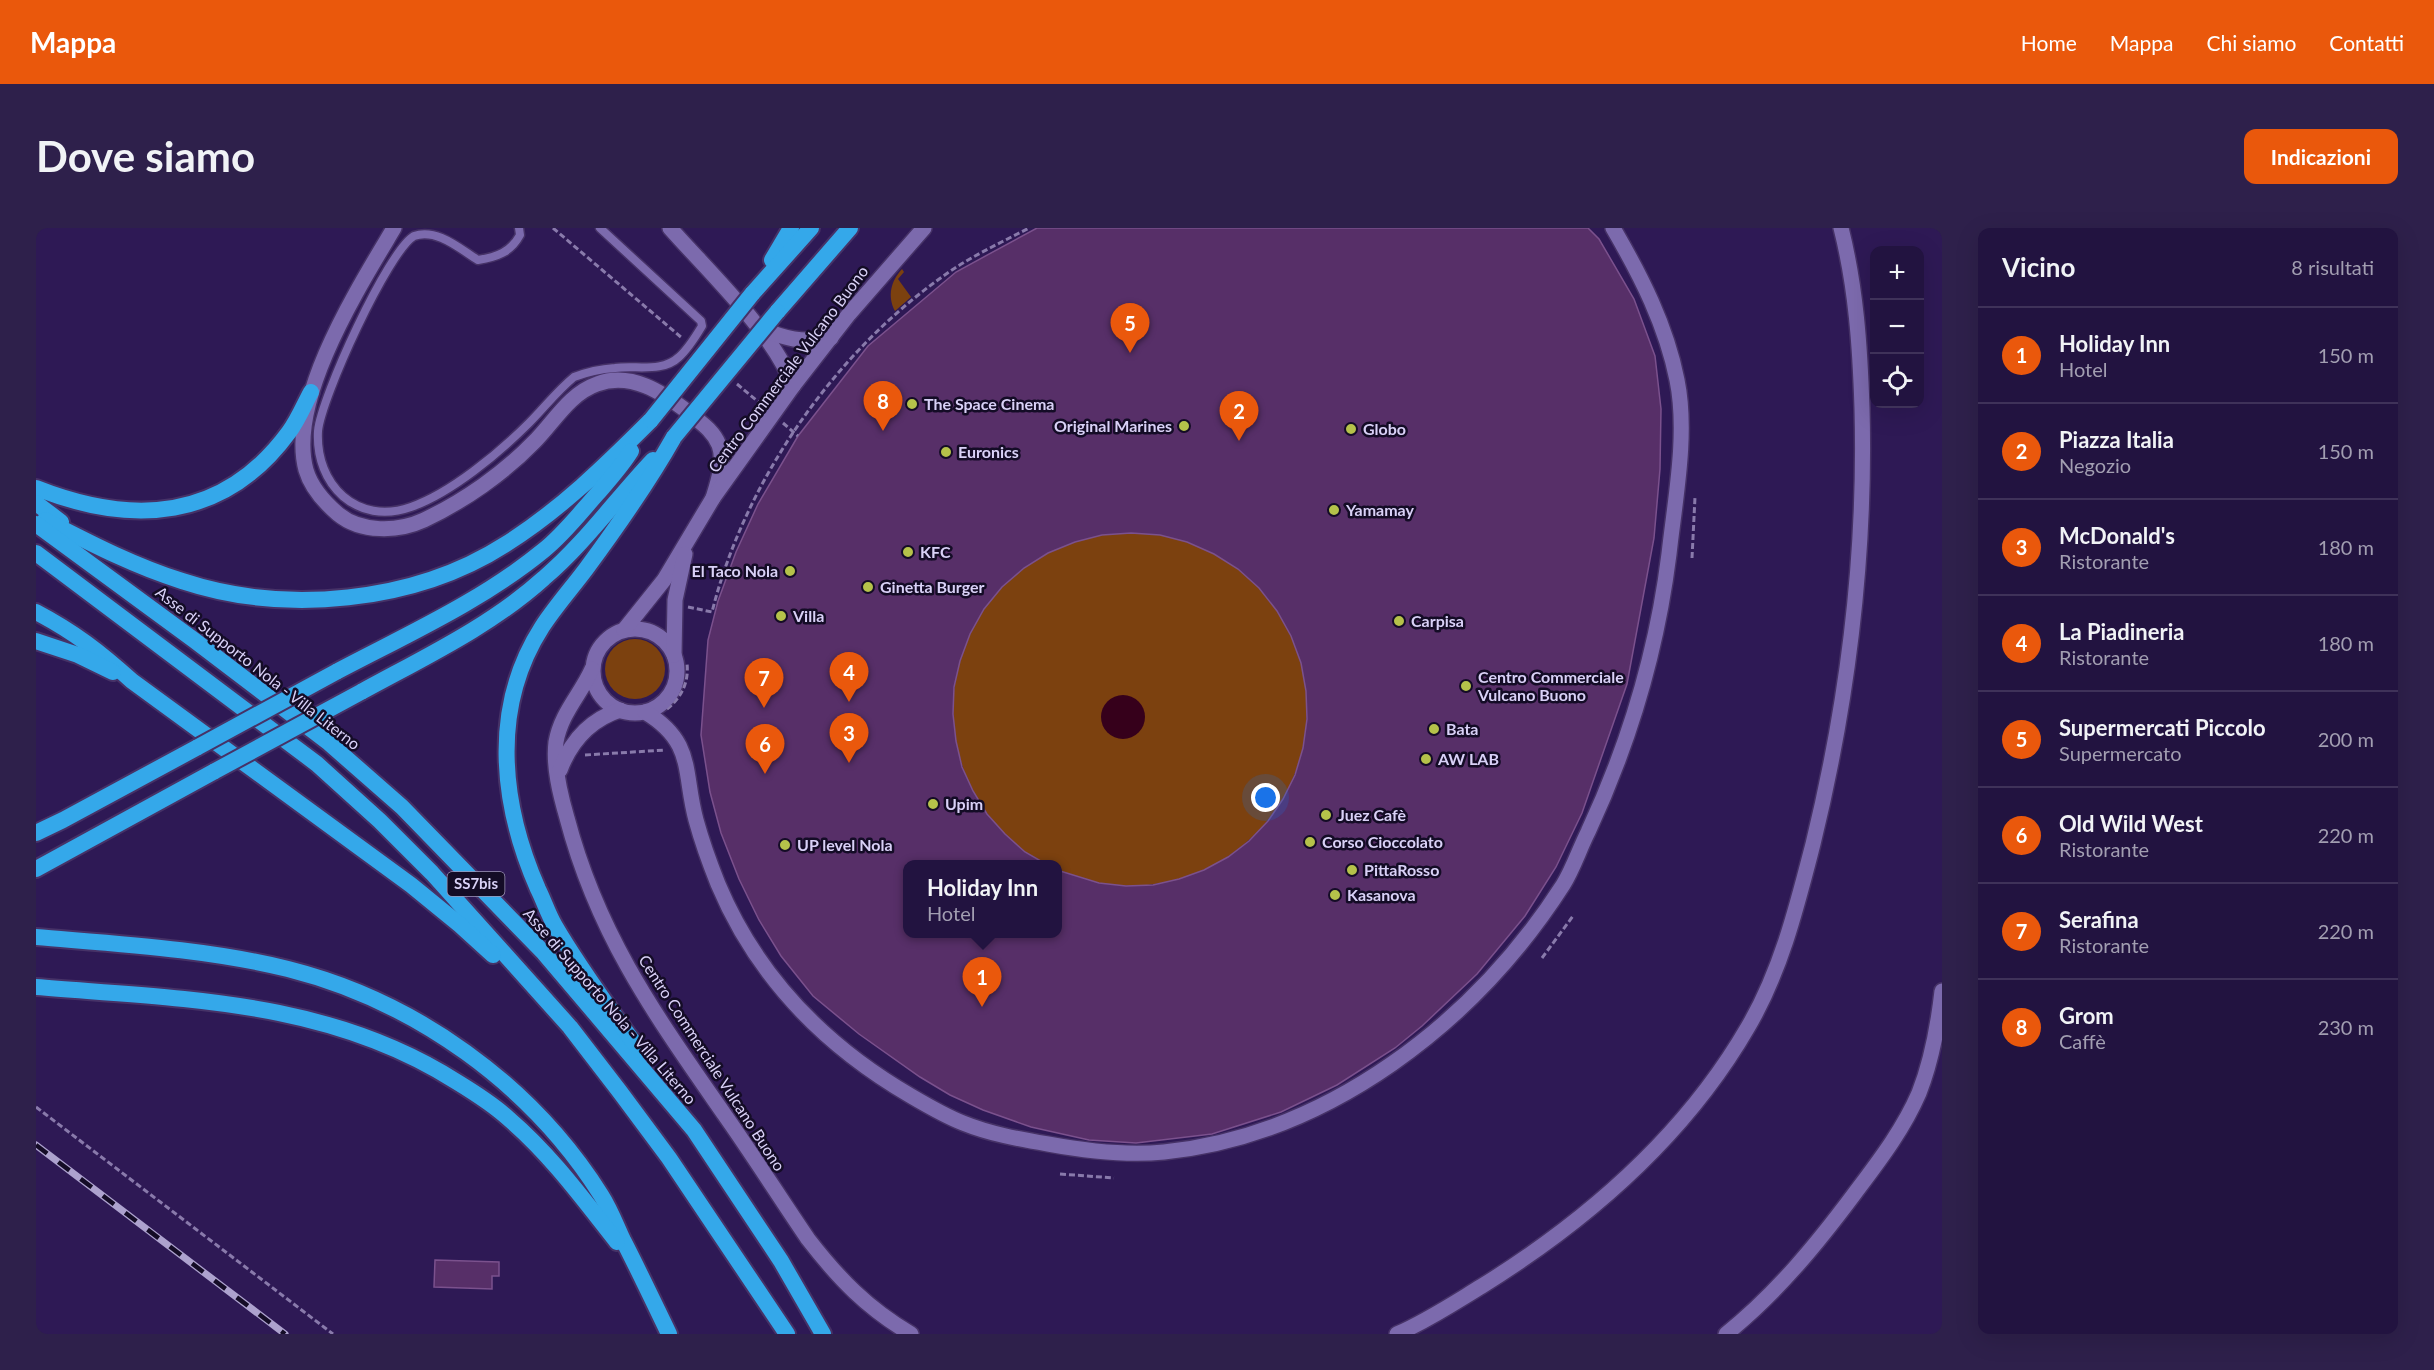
<!DOCTYPE html>
<html lang="it">
<meta charset="utf-8">
<style>
body{margin:0;font-family:Lato,sans-serif;background:#2e204b;color:#f1f3f6}
.controls{position:absolute;right:18px;top:18px;display:grid;overflow:hidden;border-radius:12px;box-shadow:0 6px 24px #0002}
.controls button{width:54px;height:54px;display:grid;place-items:center;padding:0;border:0;border-bottom:2px solid #3f3259;background:#221340;color:#f1f3f6;font:30px sans-serif}
.you{position:absolute;left:1230px;top:570px;width:21px;height:21px;margin:-15px;border:4px solid #fff;border-radius:50%;background:#1a73e8;box-shadow:0 0 0 9px #1a73e833}
.badge{display:grid;place-items:center;width:39px;height:39px;border-radius:50%;background:#ea580c;color:#fff;font-size:20px;font-weight:700}
.pin{position:absolute;translate:-50% -50px;filter:drop-shadow(0 2px 3px #0008)}
.pin::after{content:'';position:absolute;top:32px;width:21px;height:18px;background:inherit;clip-path:polygon(0 0,100% 0,50% 100%)}
.popup{position:absolute;left:867px;top:632px;width:159px;height:78px;box-sizing:border-box;display:grid;place-content:center;border-radius:12px;background:#221340;filter:drop-shadow(0 2px 4px #0005);font-size:20px;white-space:nowrap;color:#a29eb1}
.popup b{font-size:22px;color:#f1f3f6}
.popup::after{content:'';position:absolute;left:50%;top:100%;margin-left:-12px;border:12px solid transparent;border-top-color:#221340}
.list{margin:0;padding:0;list-style:none}
h2{display:flex;justify-content:space-between;align-items:center;height:78px;margin:0;padding:0 24px;font-size:26px}
h2 small{font-size:20px;font-weight:400;color:#a29eb1}
.list li{display:grid;grid-template-columns:39px 1fr auto;gap:18px;align-items:center;box-sizing:border-box;height:96px;padding:0 24px;border-top:2px solid #3f3259}
.list b{display:block;font-size:22px;white-space:nowrap}
.list p{margin:0;font-size:20px;white-space:nowrap;color:#a29eb1}
.list em{font-size:20px;font-style:normal;color:#a29eb1}
.icon{flex:none;width:33px;height:33px;fill:none;stroke:currentColor;stroke-width:2;stroke-linecap:round;stroke-linejoin:round}
.map{position:relative;flex:none;width:1906px;height:1106px;overflow:hidden;border-radius:12px}
header{display:flex;align-items:center;gap:36px;box-sizing:border-box;height:84px;padding:0 30px;background:#ea580c;color:#fff}
header strong{font-size:28px}
nav{display:flex;gap:33px;margin-inline-start:auto;font-size:21px}
.intro{display:flex;align-items:center;justify-content:space-between;box-sizing:border-box;height:144px;padding:0 36px}
h1{margin:0;font-size:42px}
.button{padding:15px 27px;border-radius:12px;background:#ea580c;color:#fff;font-size:21px;font-weight:700}
main{display:flex;gap:36px;padding:0 36px}
aside{flex:1;background:#221340;border-radius:12px;box-shadow:0 6px 24px #0002}
.map>svg:first-child{display:block}
</style>
<header>
<strong>Mappa</strong>
<nav><a>Home</a><a>Mappa</a><a>Chi siamo</a><a>Contatti</a></nav>
</header>
<div class="intro"><h1>Dove siamo</h1><a class="button">Indicazioni</a></div>
<main>
<div class="map">
<svg width="1906" height="1106" viewBox="0 0 1906 1106">
<rect width="100%" height="100%" fill="#2e1955"/>
<!-- green -->
<g fill="#7c410f">
<path d="M 866,41 L 868,44 L 862,51 L 875,69 L 859,83 C 851,68 855,53 866,41 Z"/>
<circle cx="1094" cy="481" r="177"/>
<circle cx="599" cy="441" r="30"/>
</g>
<!-- water -->
<circle fill="#36001b" cx="1087" cy="489" r="22"/>
<!-- building -->
<g fill="#572f68" stroke="#7b518d" stroke-width="1.5" fill-rule="evenodd">
<path d="M 1001,0 L 1552,0 L 1563,11 L 1598,71 L 1619,128 L 1625,181 L 1624,241 L 1618,310 L 1591,456 L 1546,585 L 1520,639 L 1489,688 L 1441,746 L 1386,798 L 1359,820 L 1301,857 L 1245,884 L 1176,906 L 1100,915 L 1053,912 L 995,899 L 947,882 L 914,867 L 884,849 L 823,806 L 777,768 L 745,728 L 723,692 L 703,651 L 685,605 L 674,564 L 665,507 L 672,412 L 682,373 L 700,324 L 722,276 L 762,208 L 832,118 L 920,44 ZM 1095,305 L 1124,307 L 1151,314 L 1178,326 L 1202,341 L 1223,360 L 1241,383 L 1255,408 L 1265,435 L 1270,463 L 1271,491 L 1267,520 L 1259,547 L 1247,571 L 1232,593 L 1213,613 L 1192,629 L 1168,642 L 1143,651 L 1117,657 L 1090,658 L 1063,655 L 1021,642 L 1021,705 L 871,705 L 871,636 L 1010,636 L 989,624 L 969,606 L 951,586 L 937,563 L 926,539 L 920,513 L 917,486 L 918,459 L 924,433 L 934,406 L 948,381 L 966,359 L 988,340 L 1012,325 L 1039,314 L 1066,307 Z"/>
<path d="M 399,1032 L 463,1034 L 463,1048 L 456,1048 L 456,1061 L 398,1059 Z"/>
</g>
<g fill="none" stroke-linecap="round" stroke-linejoin="round">
<defs>
<path id="service" d="M 483,0 L 484,7 C 475,24 461,29 442,32 C 424,21 401,0 378,8 C 352,23 285,170 282,203 C 279,257 321,298 375,279 C 415,265 463,225 493,195 C 508,180 521,163 538,149 C 551,144 565,141 579,140 C 600,137 626,145 643,129 C 652,121 660,108 666,98 L 665,93 L 564,0"/>
<g id="minor">
<path d="M 358,0 C 323,59 251,172 270,242 C 275,259 288,274 302,286 C 325,305 362,304 388,292 C 428,273 468,245 498,214 C 518,194 533,166 561,156 C 595,143 627,165 652,184 C 664,194 677,202 683,217 C 689,233 682,254 677,270"/>
<path d="M 634,0 C 671,42 739,106 757,158"/>
<path d="M 723,100 C 750,111 765,115 795,110"/>
<circle cx="599" cy="443" r="42"/>
<path d="M 588,402 L 628,352 L 677,270 L 757,158 L 813,86 L 888,0"/>
<path d="M 638,427 L 639,372 L 649,326"/>
<path d="M 556,441 C 545,466 525,485 520,514 C 517,538 524,566 531,590 C 562,708 620,788 688,886 C 717,927 744,970 772,1011 C 803,1051 831,1080 875,1106"/>
<path d="M 609,484 C 659,514 647,544 660,592 C 666,614 674,636 682,656 C 721,749 789,818 875,868 C 892,878 909,888 927,895 C 954,906 983,911 1012,916 C 1050,923 1089,928 1128,924 C 1293,907 1439,794 1527,657 C 1537,641 1543,622 1552,604 C 1593,516 1621,423 1633,326 C 1639,271 1652,206 1641,152 C 1630,97 1605,48 1577,0"/>
<path d="M 524,542 C 535,513 553,492 584,482"/>
<path d="M 1361,1106 C 1391,1093 1418,1075 1446,1058 C 1552,992 1649,908 1712,799 C 1745,743 1761,678 1777,616 C 1812,473 1830,327 1826,180 C 1824,118 1820,59 1805,0"/>
<path d="M 1690,1106 C 1740,1066 1781,1016 1819,965 C 1843,933 1867,902 1883,865 C 1896,832 1902,798 1906,763"/>
</g>
<g id="trunk">
<path d="M 736,32 L 755,0"/>
<path d="M 716,66 L 775,0"/>
<path d="M 741,84 L 814,0"/>
<path d="M 0,260 C 96,298 188,293 253,204 C 262,192 268,177 275,164"/>
<path d="M 0,275 L 25,294"/>
<path d="M 9,292 C 54,315 98,338 146,353 C 249,387 378,375 470,316 C 524,282 570,237 615,192"/>
<path d="M 0,296 L 158,412 L 293,515 L 366,579 L 508,725 L 658,902 L 745,1033 L 787,1106"/>
<path d="M 0,325 L 281,536 L 344,593 L 396,645 L 534,799 L 584,864 L 633,930 L 751,1106"/>
<path d="M 0,384 C 38,404 64,424 96,453 L 375,657 L 424,697 L 457,727"/>
<path d="M 0,413 L 42,427 L 77,444"/>
<path d="M 300,444 C 370,407 446,373 508,322 C 528,306 544,285 561,266 C 573,252 585,239 595,223"/>
<path d="M 325,464 C 387,430 455,398 508,350 C 549,315 580,271 617,232"/>
<path d="M 0,605 L 27,592 L 162,519"/>
<path d="M 0,641 L 179,543"/>
<path d="M 0,709 C 82,716 172,721 252,741 C 379,773 495,856 565,967 C 574,981 580,997 587,1012 C 603,1043 618,1075 633,1106"/>
<path d="M 0,759 C 147,771 293,772 421,854 C 439,865 458,877 473,891 C 515,927 547,971 581,1014"/>
<path d="M 603,822 C 574,781 544,741 519,698 C 512,686 508,673 502,661 C 465,577 454,480 506,399 C 519,379 535,361 550,341 C 581,299 612,255 638,209"/>
</g>
</defs>
<!-- service casing -->
<use href="#service" stroke="#463267" stroke-width="11"/>
<!-- minor casing -->
<use href="#minor" stroke="#463267" stroke-width="18"/>
<!-- trunk casing -->
<use href="#trunk" stroke="#463267" stroke-width="20"/>
<!-- path -->
<g stroke="#897aab" stroke-width="3" stroke-dasharray="6 3" stroke-linecap="butt">
<path d="M 517,0 L 646,110"/>
<path d="M 701,156 L 726,177"/>
<path d="M 747,195 L 762,208"/>
<path d="M 1656,330 L 1659,269"/>
<path d="M 652,379 L 676,384 C 709,252 800,122 913,44 C 938,27 966,14 993,0"/>
<path d="M 631,481 C 646,469 653,454 651,435"/>
<path d="M 549,527 L 629,522"/>
<path d="M 1506,730 L 1537,688"/>
<path d="M 0,879 L 297,1106"/>
<path d="M 1024,946 L 1078,950"/>
</g>
<!-- service -->
<use href="#service" stroke="#7c6aad" stroke-width="8"/>
<!-- minor -->
<use href="#minor" stroke="#7c6aad" stroke-width="15"/>
<!-- trunk -->
<use href="#trunk" stroke="#34a8ea" stroke-width="16"/>
<defs>
<path id="rail" d="M 0,917 L 249,1106"/>
</defs>
<!-- rail casing -->
<use href="#rail" stroke="#ada2ce" stroke-width="7"/>
<!-- rail -->
<use href="#rail" stroke="#140c26" stroke-width="4.5" stroke-dasharray="14" stroke-linecap="butt"/>
<defs>
<g id="trunk-bridge">
<path d="M 615,192 L 716,66"/>
<path d="M 638,209 L 741,84"/>
<path d="M 162,519 L 300,444"/>
<path d="M 179,543 L 325,464"/>
</g>
</defs>
<!-- trunk-bridge casing -->
<use href="#trunk-bridge" stroke="#463267" stroke-width="20" stroke-linecap="butt"/>
<!-- trunk-bridge -->
<use href="#trunk-bridge" stroke="#34a8ea" stroke-width="16"/>
</g>
<!-- markers -->
<g fill="#b5c24a" stroke="#140c26" stroke-width="2">
<circle cx="876" cy="176" r="6"/>
<circle cx="1148" cy="198" r="6"/>
<circle cx="1315" cy="201" r="6"/>
<circle cx="910" cy="224" r="6"/>
<circle cx="1298" cy="282" r="6"/>
<circle cx="872" cy="324" r="6"/>
<circle cx="754" cy="343" r="6"/>
<circle cx="832" cy="359" r="6"/>
<circle cx="745" cy="388" r="6"/>
<circle cx="1363" cy="393" r="6"/>
<circle cx="1430" cy="458" r="6"/>
<circle cx="1398" cy="501" r="6"/>
<circle cx="1390" cy="531" r="6"/>
<circle cx="897" cy="576" r="6"/>
<circle cx="1290" cy="587" r="6"/>
<circle cx="1274" cy="614" r="6"/>
<circle cx="749" cy="617" r="6"/>
<circle cx="1316" cy="642" r="6"/>
<circle cx="1299" cy="667" r="6"/>
</g>
<g text-anchor="middle" stroke-width="5" stroke-linejoin="round" paint-order="stroke">
<!-- shield labels -->
<rect fill="#140c26" stroke="#9e96b8" stroke-width="1.5" x="411.5" y="644" width="57" height="24" rx="4.5"/>
<g font-size="15" font-weight="bold" fill="#d9d1f7">
<text x="440" y="661">SS7bis</text>
</g>
<!-- street labels -->
<g font-size="16" fill="#d9d1f7" stroke="#140c26">
<text transform="translate(752 141) rotate(-53)" y="6">Centro Commerciale Vulcano Buono</text>
<text transform="translate(222 440) rotate(38)" y="6">Asse di Supporto Nola - Villa Literno</text>
<text transform="translate(574 778) rotate(49)" y="6">Asse di Supporto Nola - Villa Literno</text>
<text transform="translate(676 835) rotate(57)" y="6">Centro Commerciale Vulcano Buono</text>
</g>
<!-- poi labels -->
<g font-size="16" font-weight="bold" fill="#d9d1f7" stroke="#140c26" text-anchor="start">
<text x="888" y="182">The Space Cinema</text>
<text x="1136" y="204" text-anchor="end">Original Marines</text>
<text x="1327" y="207">Globo</text>
<text x="922" y="230">Euronics</text>
<text x="1310" y="288">Yamamay</text>
<text x="884" y="330">KFC</text>
<text x="742" y="349" text-anchor="end">El Taco Nola</text>
<text x="844" y="365">Ginetta Burger</text>
<text x="757" y="394">Villa</text>
<text x="1375" y="399">Carpisa</text>
<text x="1442" y="455">Centro Commerciale<tspan x="1442" dy="18">Vulcano Buono</tspan></text>
<text x="1410" y="507">Bata</text>
<text x="1402" y="537">AW LAB</text>
<text x="909" y="582">Upim</text>
<text x="1302" y="593">Juez Cafè</text>
<text x="1286" y="620">Corso Cioccolato</text>
<text x="761" y="623">UP level Nola</text>
<text x="1328" y="648">PittaRosso</text>
<text x="1311" y="673">Kasanova</text>
</g>
</g>
</svg>
<div class="controls">
<button>+</button>
<button>−</button>
<button><svg class="icon" aria-label="locate" viewBox="0 0 24 24"><circle cx="12" cy="12" r="6"/><path d="M12 2v4M12 18v4M2 12h4M18 12h4"/></svg></button>
</div>
<div class="you"></div>
<div class="pin badge" style="left:946px;top:779px">1</div>
<div class="popup"><b>Holiday Inn</b>Hotel</div>
<div class="pin badge" style="left:1203px;top:213px">2</div>
<div class="pin badge" style="left:813px;top:535px">3</div>
<div class="pin badge" style="left:813px;top:474px">4</div>
<div class="pin badge" style="left:1094px;top:125px">5</div>
<div class="pin badge" style="left:729px;top:546px">6</div>
<div class="pin badge" style="left:728px;top:480px">7</div>
<div class="pin badge" style="left:847px;top:203px">8</div>
</div>
<aside>
<h2>Vicino<small>8 risultati</small></h2>
<ul class="list">
<li><span class="badge">1</span><div><b>Holiday Inn</b><p>Hotel</p></div><em>150 m</em></li>
<li><span class="badge">2</span><div><b>Piazza Italia</b><p>Negozio</p></div><em>150 m</em></li>
<li><span class="badge">3</span><div><b>McDonald's</b><p>Ristorante</p></div><em>180 m</em></li>
<li><span class="badge">4</span><div><b>La Piadineria</b><p>Ristorante</p></div><em>180 m</em></li>
<li><span class="badge">5</span><div><b>Supermercati Piccolo</b><p>Supermercato</p></div><em>200 m</em></li>
<li><span class="badge">6</span><div><b>Old Wild West</b><p>Ristorante</p></div><em>220 m</em></li>
<li><span class="badge">7</span><div><b>Serafina</b><p>Ristorante</p></div><em>220 m</em></li>
<li><span class="badge">8</span><div><b>Grom</b><p>Caffè</p></div><em>230 m</em></li>
</ul>
</aside>
</main>
